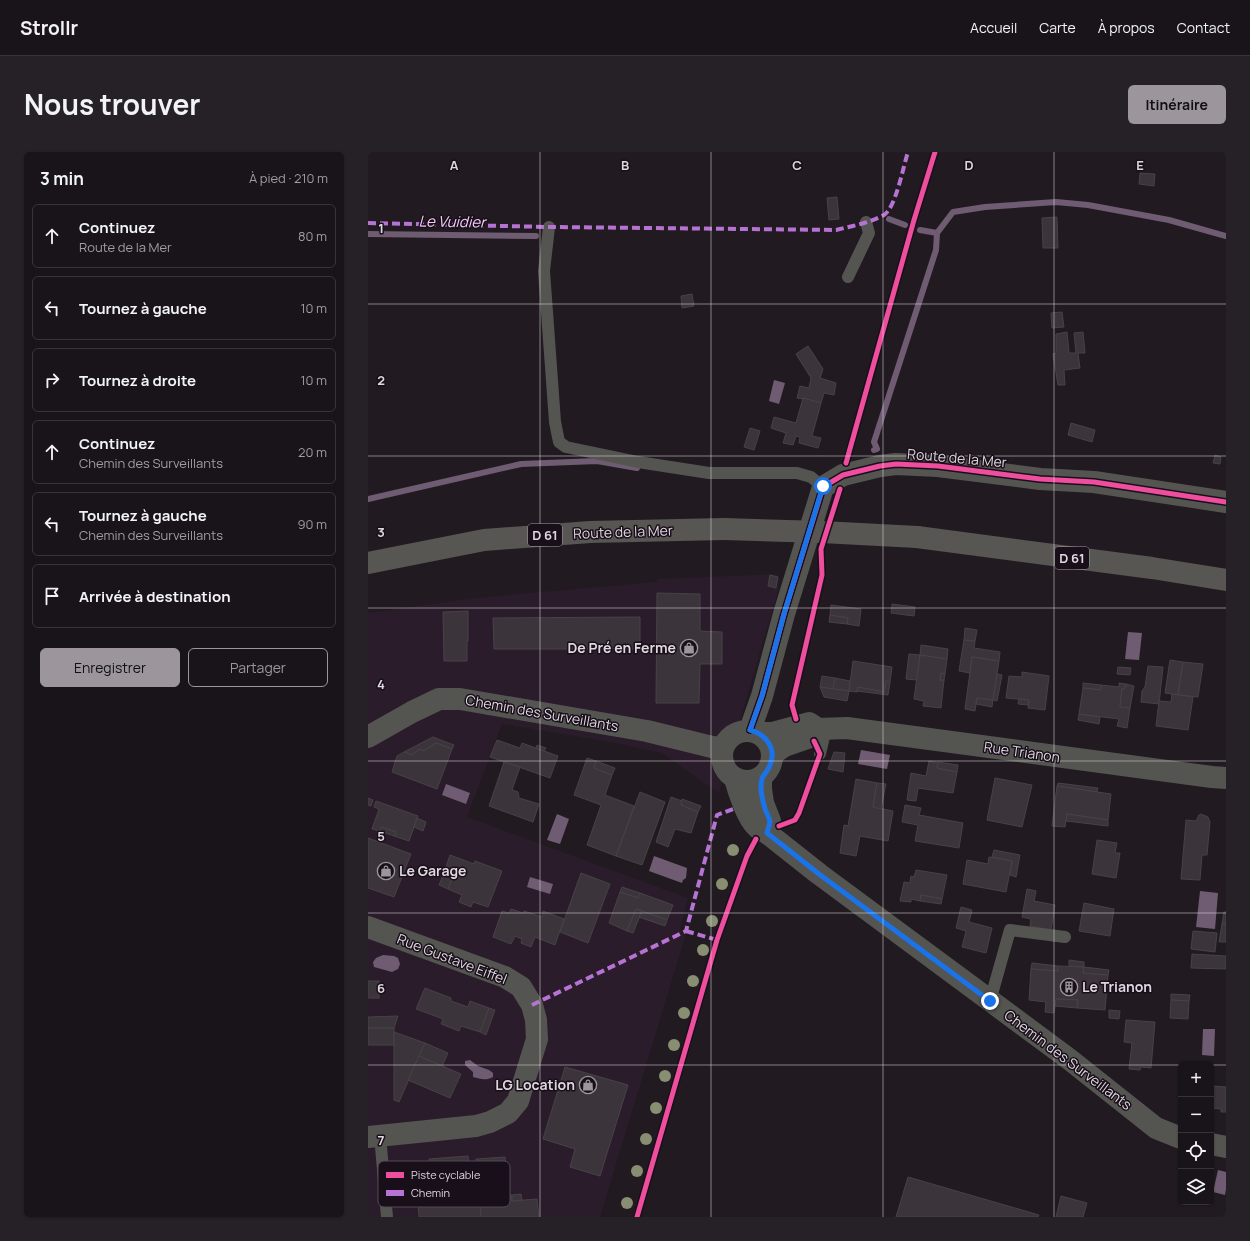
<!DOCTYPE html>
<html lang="fr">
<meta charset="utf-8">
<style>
body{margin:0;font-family:Manrope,sans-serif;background:#262126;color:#f1f3f6}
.controls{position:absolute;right:12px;bottom:12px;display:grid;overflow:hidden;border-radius:6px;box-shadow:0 1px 3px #0004}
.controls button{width:36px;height:36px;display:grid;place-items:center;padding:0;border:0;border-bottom:1px solid #373338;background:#191419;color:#f1f3f6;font:20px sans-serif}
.stop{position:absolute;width:12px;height:12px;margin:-9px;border:3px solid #1a73e8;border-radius:50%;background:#fff}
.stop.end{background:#1a73e8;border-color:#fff;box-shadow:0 1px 4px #0008}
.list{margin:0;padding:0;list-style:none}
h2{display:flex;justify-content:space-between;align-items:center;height:52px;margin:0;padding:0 16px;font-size:17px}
h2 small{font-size:13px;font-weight:400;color:#9f9ea2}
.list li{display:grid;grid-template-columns:26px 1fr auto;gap:12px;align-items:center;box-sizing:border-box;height:64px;margin:0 8px 8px;padding:0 8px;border:1px solid #373338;border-radius:6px}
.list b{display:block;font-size:15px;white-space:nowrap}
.list p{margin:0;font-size:13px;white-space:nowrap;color:#9f9ea2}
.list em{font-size:13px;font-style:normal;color:#9f9ea2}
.actions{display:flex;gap:8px;padding:12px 16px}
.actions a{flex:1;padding:9px 0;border:1px solid #9c959c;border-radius:6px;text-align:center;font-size:14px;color:#9c959c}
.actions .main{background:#9c959c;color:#111}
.icon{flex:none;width:22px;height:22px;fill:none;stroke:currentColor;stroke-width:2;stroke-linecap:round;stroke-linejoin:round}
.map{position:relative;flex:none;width:858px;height:1065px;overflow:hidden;border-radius:6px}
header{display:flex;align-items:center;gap:24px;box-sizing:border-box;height:56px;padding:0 20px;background:#191419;border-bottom:1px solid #373338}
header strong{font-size:19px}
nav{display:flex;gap:22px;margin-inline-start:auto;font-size:14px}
.intro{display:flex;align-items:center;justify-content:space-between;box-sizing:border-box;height:96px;padding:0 24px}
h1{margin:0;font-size:28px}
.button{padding:10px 18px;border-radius:6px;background:#9c959c;color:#111;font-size:14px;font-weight:700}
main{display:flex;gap:24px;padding:0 24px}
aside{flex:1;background:#191419;border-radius:6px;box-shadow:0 1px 3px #0004}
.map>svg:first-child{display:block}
</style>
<header>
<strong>Strollr</strong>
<nav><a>Accueil</a><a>Carte</a><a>À propos</a><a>Contact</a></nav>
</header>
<div class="intro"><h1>Nous trouver</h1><a class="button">Itinéraire</a></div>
<main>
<aside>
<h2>3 min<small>À pied · 210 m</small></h2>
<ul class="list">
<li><svg class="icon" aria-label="ahead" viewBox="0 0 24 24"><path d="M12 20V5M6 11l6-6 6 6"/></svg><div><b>Continuez</b><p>Route de la Mer</p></div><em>80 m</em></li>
<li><svg class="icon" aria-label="left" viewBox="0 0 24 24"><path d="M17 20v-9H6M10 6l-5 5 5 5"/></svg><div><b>Tournez à gauche</b></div><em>10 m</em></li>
<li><svg class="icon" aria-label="right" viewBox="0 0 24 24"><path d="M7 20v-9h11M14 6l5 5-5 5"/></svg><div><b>Tournez à droite</b></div><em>10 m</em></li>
<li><svg class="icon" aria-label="ahead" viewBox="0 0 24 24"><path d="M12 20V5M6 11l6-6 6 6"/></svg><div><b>Continuez</b><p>Chemin des Surveillants</p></div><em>20 m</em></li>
<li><svg class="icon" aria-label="left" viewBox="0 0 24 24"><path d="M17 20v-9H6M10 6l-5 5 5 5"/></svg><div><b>Tournez à gauche</b><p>Chemin des Surveillants</p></div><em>90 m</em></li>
<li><svg class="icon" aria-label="arrive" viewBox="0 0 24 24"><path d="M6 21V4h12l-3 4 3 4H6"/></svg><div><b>Arrivée à destination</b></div></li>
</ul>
<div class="actions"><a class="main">Enregistrer</a><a>Partager</a></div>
</aside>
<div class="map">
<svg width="858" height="1065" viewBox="0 0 858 1065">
<rect width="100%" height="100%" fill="#211b21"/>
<!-- built -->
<path fill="#2a1c2b" d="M 410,422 L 408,435 L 411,435 L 351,641 L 294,601 L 248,591 L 134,572 L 99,665 L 320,746 L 312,777 L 317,785 L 232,1065 L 0,1065 L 0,461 L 107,446 L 289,430 L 289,427 Z"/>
<!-- water -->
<g fill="#705c72">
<path d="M 406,228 L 417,231 L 411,252 L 401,249 Z"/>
<path d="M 760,480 L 774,481 L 771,508 L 757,507 Z"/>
<path d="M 493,598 L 522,603 L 519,617 L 490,612 Z"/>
<path d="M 78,632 L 102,641 L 98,652 L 74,643 Z"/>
<path d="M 189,662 L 201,667 L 192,692 L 179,688 Z"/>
<path d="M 286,704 L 319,716 L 318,726 L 315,728 L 314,731 L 281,719 Z"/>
<path d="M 162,725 L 185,732 L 182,742 L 159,735 Z"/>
<path d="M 832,739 L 850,741 L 847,777 L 828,775 Z"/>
<path d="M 15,803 L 26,804 L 30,806 L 32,812 L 30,817 L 24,820 L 6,815 L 5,810 L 8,806 Z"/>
<path d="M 835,877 L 847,877 L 846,904 L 834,903 Z"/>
<path d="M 102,908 L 110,914 L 121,918 L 125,921 L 125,925 C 118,929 112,927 105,925 L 105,920 L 97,913 L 97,909 Z"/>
<path d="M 850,1018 L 858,1020 L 858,1037 L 857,1043 L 845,1040 Z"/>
</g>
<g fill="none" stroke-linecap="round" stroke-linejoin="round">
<!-- stream -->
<g stroke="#705c72" stroke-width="6">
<path d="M 521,67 L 537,73"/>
<path d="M 552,78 L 569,81"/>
<path d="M 0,82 L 168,84"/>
<path d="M 506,298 L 509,297 L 506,290 L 568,98 L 569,81 L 585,60 L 617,55 L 688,50 L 720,53 L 801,68 L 858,84"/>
<path d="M 0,347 L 153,312 L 229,309 L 269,316"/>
</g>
</g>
<!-- building -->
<g fill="#3b343b" stroke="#474248">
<path d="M 772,21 L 787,22 L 786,34 L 771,32 Z"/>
<path d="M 469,45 L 471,67 L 461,68 L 459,46 Z"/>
<path d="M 689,65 L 690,96 L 675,96 L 674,66 Z"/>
<path d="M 324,142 L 326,154 L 314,156 L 313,144 Z"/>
<path d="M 694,160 L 696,175 L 684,176 L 683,161 Z"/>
<path d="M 699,180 L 701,201 L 708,201 L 706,181 L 715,180 L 717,201 L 710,201 L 712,216 L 696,218 L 697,233 L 690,233 L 685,202 L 688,201 L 688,182 Z"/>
<path d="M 440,194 L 455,217 L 452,226 L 468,231 L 466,243 L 456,241 L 453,251 L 435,246 L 435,247 L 429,246 L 432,234 L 441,236 L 443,226 L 428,202 Z"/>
<path d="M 435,246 L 453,251 L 444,284 L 453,286 L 450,296 L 431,291 L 432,285 L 428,284 L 425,293 L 415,291 L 418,281 L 403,276 L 406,265 L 428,271 Z"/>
<path d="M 703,271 L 727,278 L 724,290 L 700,283 Z"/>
<path d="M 382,276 L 392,279 L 386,298 L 376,295 Z"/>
<path d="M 847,303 L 853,305 L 852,312 L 845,311 Z"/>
<path d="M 402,423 L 410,425 L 408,436 L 400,434 Z"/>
<path d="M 289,441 L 332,442 L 332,479 L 354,480 L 354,512 L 332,512 L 331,551 L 288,551 Z"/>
<path d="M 524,452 L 547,455 L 546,464 L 523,461 Z"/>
<path d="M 463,453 L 493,457 L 491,474 L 479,472 L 480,466 L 462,463 Z"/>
<path d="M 100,459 L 100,489 L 99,490 L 99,509 L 76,509 L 75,460 Z"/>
<path d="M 462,463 L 480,466 L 479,472 L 461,470 Z"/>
<path d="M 272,465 L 272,497 L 126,497 L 125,466 Z"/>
<path d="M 597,476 L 609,478 L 607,489 L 596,488 Z"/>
<path d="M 596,488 L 607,489 L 606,496 L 632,500 L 631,509 L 604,505 L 602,521 L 591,519 Z"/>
<path d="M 553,493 L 580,497 L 579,507 L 552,503 Z"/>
<path d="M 541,502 L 552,503 L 549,528 L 538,527 Z"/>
<path d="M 552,503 L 579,507 L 577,522 L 573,521 L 572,528 L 576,528 L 573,556 L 555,554 L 556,549 L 546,547 Z"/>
<path d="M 604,505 L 631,509 L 625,548 L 609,546 L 607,559 L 597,557 Z"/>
<path d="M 802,508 L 815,510 L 810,543 L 797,541 Z"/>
<path d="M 485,509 L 524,515 L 522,530 L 518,529 L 516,540 L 490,535 L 489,540 L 481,539 Z"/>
<path d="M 815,510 L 835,512 L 830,545 L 810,543 Z"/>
<path d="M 780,514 L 795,515 L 791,552 L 773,550 L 774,539 L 777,535 Z"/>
<path d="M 750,515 L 763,516 L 762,523 L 749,522 Z"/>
<path d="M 654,520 L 681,524 L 677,558 L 660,556 L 661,548 L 638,546 L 641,524 L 654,525 Z"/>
<path d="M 573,521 L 577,522 L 576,528 L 572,528 Z"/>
<path d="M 629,522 L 634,523 L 629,549 L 625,548 Z"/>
<path d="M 454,524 L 467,526 L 465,537 L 452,535 Z"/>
<path d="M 467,526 L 482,529 L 481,539 L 465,537 Z"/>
<path d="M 518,529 L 522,530 L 520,543 L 489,539 L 490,535 L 516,540 Z"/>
<path d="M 715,531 L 733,533 L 733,538 L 715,536 Z"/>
<path d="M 751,531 L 758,532 L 757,536 L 754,537 L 752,555 L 762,556 L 759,576 L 749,574 L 751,567 L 711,562 L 715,536 L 733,538 L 733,533 L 751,535 Z"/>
<path d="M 758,532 L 766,534 L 762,556 L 752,555 L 754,537 L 757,536 Z"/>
<path d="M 452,535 L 481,539 L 479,549 L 456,545 Z"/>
<path d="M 804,542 L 825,545 L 820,578 L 788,574 L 791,549 L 803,550 Z"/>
<path d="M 609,546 L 625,548 L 624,555 L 608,552 Z"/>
<path d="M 651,547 L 661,548 L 660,553 L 650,552 Z"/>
<path d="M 711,562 L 732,565 L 731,572 L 710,568 Z"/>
<path d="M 65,585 L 86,593 L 84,597 L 68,591 L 56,599 L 52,597 L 44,603 L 36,600 Z"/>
<path d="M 129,588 L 152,596 L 154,591 L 190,604 L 182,626 L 122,605 Z"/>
<path d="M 68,591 L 84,597 L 69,637 L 24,620 L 29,604 L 36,600 L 44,603 L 52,597 L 56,599 Z"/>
<path d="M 169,593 L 178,596 L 176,599 L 168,596 Z"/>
<path d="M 466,600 L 477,601 L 475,620 L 460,617 Z"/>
<path d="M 219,606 L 228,609 L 226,616 L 244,623 L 237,643 L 266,654 L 248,704 L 219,693 L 233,653 L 206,643 Z"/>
<path d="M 228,609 L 247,616 L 244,623 L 226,616 Z"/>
<path d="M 561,609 L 570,611 L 569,616 L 589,620 L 585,641 L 550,636 L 548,649 L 539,648 L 543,621 L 558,624 Z"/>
<path d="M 136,610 L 152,615 L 144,638 L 150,640 L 151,646 L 171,652 L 165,670 L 121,654 Z"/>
<path d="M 570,610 L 590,613 L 589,620 L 569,616 Z"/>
<path d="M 627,626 L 664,633 L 654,675 L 619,668 Z"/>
<path d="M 488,627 L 509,631 L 505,655 L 525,659 L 520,689 L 492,684 L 488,704 L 472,701 L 476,673 L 480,674 Z"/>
<path d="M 509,631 L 518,632 L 513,657 L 505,655 Z"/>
<path d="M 690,631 L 730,636 L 729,640 L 689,634 Z"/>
<path d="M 689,634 L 743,642 L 740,668 L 699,662 L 697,675 L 684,674 Z"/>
<path d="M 272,640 L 297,650 L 274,713 L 248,704 Z"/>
<path d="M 303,645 L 314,649 L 313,653 L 330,660 L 323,681 L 307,677 L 300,695 L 288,690 Z"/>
<path d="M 0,646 L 5,648 L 3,654 L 0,653 Z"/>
<path d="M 314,647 L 333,654 L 330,660 L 313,653 Z"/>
<path d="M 8,649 L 50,664 L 41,689 L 26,684 L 28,680 L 13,675 L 12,679 L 4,677 L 11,657 L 6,655 Z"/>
<path d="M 537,653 L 553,656 L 551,663 L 595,671 L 591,696 L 547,689 L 550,673 L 534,670 Z"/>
<path d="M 699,662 L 740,668 L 740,674 L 698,669 Z"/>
<path d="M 833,662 L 840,665 L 842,670 L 839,703 L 834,703 L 832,728 L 813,727 L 818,668 L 828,669 L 831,663 Z"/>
<path d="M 49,666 L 58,670 L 55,679 L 46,675 Z"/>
<path d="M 13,675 L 28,680 L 26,684 L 12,679 Z"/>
<path d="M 0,686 L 43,702 L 26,745 L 0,736 Z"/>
<path d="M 729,688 L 749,691 L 747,701 L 752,701 L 748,726 L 724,722 Z"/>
<path d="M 626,698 L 652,703 L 648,725 L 642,723 L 644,709 L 624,705 Z"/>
<path d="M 82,703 L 106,712 L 107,709 L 134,719 L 120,755 L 105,750 L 103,755 L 91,750 L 94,743 L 80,737 L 85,724 L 76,721 Z"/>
<path d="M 621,705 L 644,709 L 638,740 L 595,732 L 599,708 L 620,712 Z"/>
<path d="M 548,718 L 579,723 L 574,747 L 553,743 L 552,749 L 543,747 L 543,750 L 532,749 L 536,730 L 542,731 L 543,724 L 546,725 Z"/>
<path d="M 76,721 L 85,724 L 80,737 L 71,733 Z"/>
<path d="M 213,721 L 242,732 L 220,791 L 192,780 Z"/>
<path d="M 254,735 L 272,741 L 270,746 L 252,740 Z"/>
<path d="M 659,737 L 668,739 L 666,749 L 687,753 L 683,778 L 662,774 L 663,767 L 654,765 Z"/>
<path d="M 252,740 L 270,746 L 272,741 L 305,753 L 299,768 L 268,757 L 259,779 L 241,771 Z"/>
<path d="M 553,743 L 574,747 L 573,752 L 552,749 Z"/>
<path d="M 716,751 L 746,757 L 742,784 L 711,779 Z"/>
<path d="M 593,755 L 604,758 L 601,770 L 624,776 L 618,801 L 594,795 L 598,779 L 588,776 Z"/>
<path d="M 143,757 L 155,761 L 156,759 L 174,765 L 175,759 L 196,767 L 187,793 L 167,785 L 163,795 L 153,791 L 154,787 L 147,784 L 143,792 L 125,785 L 134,759 L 141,761 Z"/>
<path d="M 268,757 L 274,759 L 265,781 L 259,779 Z"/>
<path d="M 274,759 L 299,768 L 297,774 L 271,765 Z"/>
<path d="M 856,760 L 858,760 L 858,772 L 854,772 Z"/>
<path d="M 854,772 L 858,772 L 858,790 L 851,790 Z"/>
<path d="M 825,779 L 849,781 L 847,800 L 823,797 Z"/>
<path d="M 824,802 L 858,804 L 858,817 L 823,816 Z"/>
<path d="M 701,808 L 716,810 L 716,815 L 701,814 Z"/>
<path d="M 664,811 L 690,814 L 690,819 L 663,817 Z"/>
<path d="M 690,814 L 716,815 L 715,821 L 740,823 L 737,858 L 709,856 L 710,848 L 688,847 L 686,861 L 677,860 L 678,850 L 661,848 L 663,817 L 690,819 Z"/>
<path d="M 716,815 L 741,818 L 740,823 L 715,821 Z"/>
<rect x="0" y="829" width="11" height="17"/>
<path d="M 57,836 L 83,846 L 83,849 L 100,855 L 102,849 L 121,856 L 112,880 L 93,874 L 91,879 L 73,872 L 75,867 L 48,857 Z"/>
<path d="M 803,842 L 822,843 L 821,849 L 803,848 Z"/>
<path d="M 688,847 L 710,848 L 709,856 L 687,854 Z"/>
<path d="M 803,848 L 821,849 L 820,867 L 802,866 Z"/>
<path d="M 121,856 L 127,858 L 118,883 L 112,880 Z"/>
<path d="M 741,858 L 752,859 L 751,867 L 741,866 Z"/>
<path d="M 30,864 L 26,876 L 0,876 L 0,865 Z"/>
<path d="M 758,868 L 787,870 L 783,916 L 773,915 L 772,918 L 761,917 L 764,891 L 756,890 Z"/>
<rect x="0" y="876" width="26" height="17"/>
<path d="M 26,880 L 57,891 L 31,950 L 26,948 Z"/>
<path d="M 57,891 L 80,901 L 74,914 L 51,904 Z"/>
<path d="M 51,904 L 93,922 L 82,946 L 40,928 Z"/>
<path d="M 197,915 L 260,933 L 232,1024 L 202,1015 L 207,997 L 175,987 Z"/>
<path d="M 843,929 L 845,929 L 845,934 L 858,935 L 858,960 L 853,960 L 853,957 L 843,956 Z"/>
<path d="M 100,1004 L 101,1012 L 62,1015 L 61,1007 Z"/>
<path d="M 137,1005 L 141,1043 L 144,1043 L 144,1049 L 169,1047 L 171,1065 L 113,1065 L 108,1007 Z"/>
<path d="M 109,1012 L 113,1065 L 51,1065 L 48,1016 Z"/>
<path d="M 540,1025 L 671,1063 L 670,1065 L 528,1065 Z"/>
<path d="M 153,1042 L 154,1048 L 144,1049 L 144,1043 Z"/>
<path d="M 693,1044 L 719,1051 L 715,1065 L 688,1065 Z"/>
</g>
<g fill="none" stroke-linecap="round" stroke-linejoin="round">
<!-- lane -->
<g stroke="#545551" stroke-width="12">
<path d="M 181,75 L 176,119 L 187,270 L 191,290 L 198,295 L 270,310 L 341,321 L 429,321 L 443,325 L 455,335"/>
<path d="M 480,125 L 501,81 L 498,70"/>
<path d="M 452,602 L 458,576"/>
<path d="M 622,849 L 642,778 L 697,785"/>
<path d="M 12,983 L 19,1065"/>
</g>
<!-- street -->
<g stroke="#545551" stroke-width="22">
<path d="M 382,578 L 394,544 L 416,462 L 455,335 L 475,323 L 512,314 L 528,312 L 570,314 L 672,327 L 726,330 L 858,350"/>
<circle cx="379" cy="604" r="25"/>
<path d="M 391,581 L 404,581 L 441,571 L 450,577 L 479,576 L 844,625 L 858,626"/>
<path d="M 0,585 L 44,560 L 71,547 L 92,547 L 279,579 L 344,595 L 355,596"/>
<path d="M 405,602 L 416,594 L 445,584 L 450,577"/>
<path d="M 393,625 L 393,637 L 395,651 L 402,669 L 399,681"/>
<path d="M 367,626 C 370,638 379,666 388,674 C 391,678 395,679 399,681 L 451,722 L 701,907 L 788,976 L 813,986"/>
<path d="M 0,775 L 137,825 L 153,835 L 164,853 L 168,868 L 169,887 L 150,949 L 140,961 L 122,970 L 108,974 L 0,985"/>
<path d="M 843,992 L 858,995"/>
</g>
<!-- primary -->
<g stroke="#575653" stroke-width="22">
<path d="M 549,385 L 784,416 L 858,428"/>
<path d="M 0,411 L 116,388 L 222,380 L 356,377"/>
</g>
<!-- primary-bridge -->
<path stroke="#575653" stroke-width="22" d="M 356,377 L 454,380 L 549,385"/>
<!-- quiet -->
<g stroke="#b673d3" stroke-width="4" stroke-dasharray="8 4" stroke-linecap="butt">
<path d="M 0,71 L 181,75 L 468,78 C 484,74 501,71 516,63 C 528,55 535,15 540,0"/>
<path d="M 318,779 L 349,788 L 351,785"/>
<path d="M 164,853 L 318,779 L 349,663 L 365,657"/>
</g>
<defs>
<g id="cycleway">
<path d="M 478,311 L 546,68 L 567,0"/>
<path d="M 428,567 L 424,553 L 454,423 L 453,397 L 472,337"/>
<path d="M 382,578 L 394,544 L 416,462 L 455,335 L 475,323 L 512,314 L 528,312 L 570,314 L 672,327 L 726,330 L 858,350"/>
<path d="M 411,674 L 427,668 L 431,661 L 452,602 L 446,589"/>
<path d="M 269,1065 L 349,788 L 379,704 L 388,687"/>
</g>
</defs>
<!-- cycleway casing -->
<use href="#cycleway" stroke="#190f1a" stroke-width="8"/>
<!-- cycleway -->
<use href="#cycleway" stroke="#ef4d9e" stroke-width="5"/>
</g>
<!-- trees -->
<g fill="#878e71">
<circle cx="365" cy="698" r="6"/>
<circle cx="354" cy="732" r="6"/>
<circle cx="344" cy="769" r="6"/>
<circle cx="335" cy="798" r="6"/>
<circle cx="325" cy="829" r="6"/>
<circle cx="316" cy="861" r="6"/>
<circle cx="306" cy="893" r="6"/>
<circle cx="297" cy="924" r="6"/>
<circle cx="288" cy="956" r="6"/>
<circle cx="278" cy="987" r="6"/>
<circle cx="269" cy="1019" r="6"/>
<circle cx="259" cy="1051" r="6"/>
</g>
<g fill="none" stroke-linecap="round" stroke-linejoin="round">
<!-- route -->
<path stroke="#1a73e8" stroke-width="5" d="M 455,334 L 416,462 L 394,544 L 382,578 C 398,582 409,597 402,613 C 398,624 393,621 393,635 C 393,643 395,650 397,657 C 398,660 401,665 402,669 C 402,672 400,677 399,681 L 451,722 L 622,849"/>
</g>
<!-- grid -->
<path fill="none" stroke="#dfd7df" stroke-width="1" stroke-opacity="0.55" d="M 172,0 L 172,1065M 343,0 L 343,1065M 515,0 L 515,1065M 686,0 L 686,1065M 0,152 L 858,152M 0,304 L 858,304M 0,456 L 858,456M 0,609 L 858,609M 0,761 L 858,761M 0,913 L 813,913M 843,913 L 858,913"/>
<!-- icons -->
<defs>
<symbol id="shop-ring" viewBox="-11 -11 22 22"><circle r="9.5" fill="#190f1a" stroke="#9c959c" stroke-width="1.5"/><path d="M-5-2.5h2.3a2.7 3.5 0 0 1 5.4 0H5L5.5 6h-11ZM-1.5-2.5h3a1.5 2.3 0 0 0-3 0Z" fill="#9c959c"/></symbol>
<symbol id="building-ring" viewBox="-11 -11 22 22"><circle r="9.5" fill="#190f1a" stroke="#9c959c" stroke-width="1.5"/><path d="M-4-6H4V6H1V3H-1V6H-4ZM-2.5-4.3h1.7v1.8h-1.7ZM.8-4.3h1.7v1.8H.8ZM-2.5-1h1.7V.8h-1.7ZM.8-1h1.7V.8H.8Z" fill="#9c959c"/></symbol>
</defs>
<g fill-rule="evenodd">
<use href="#shop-ring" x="311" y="486" width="20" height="20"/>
<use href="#shop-ring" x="8" y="709" width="20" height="20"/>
<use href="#building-ring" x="691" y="825" width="20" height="20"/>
<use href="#shop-ring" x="210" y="923" width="20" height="20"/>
</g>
<g text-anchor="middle" stroke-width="3" stroke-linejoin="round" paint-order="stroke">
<!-- shield labels -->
<g fill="#190f1a" stroke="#a49ba4" stroke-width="1">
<rect x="160" y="372" width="34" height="22" rx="3"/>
<rect x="687" y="395" width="34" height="22" rx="3"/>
</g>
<g font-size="13" font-weight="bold" fill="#dfd7df">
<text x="177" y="388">D 61</text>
<text x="704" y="411">D 61</text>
</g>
<!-- street labels -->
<g font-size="14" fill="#dfd7df" stroke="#190f1a">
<text transform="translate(589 306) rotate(5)" y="5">Route de la Mer</text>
<text transform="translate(255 380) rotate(-2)" y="5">Route de la Mer</text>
<text transform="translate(174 561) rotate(10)" y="5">Chemin des Surveillants</text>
<text transform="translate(654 600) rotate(8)" y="5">Rue Trianon</text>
<text transform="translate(84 807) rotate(21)" y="5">Rue Gustave Eiffel</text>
<text transform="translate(700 908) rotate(37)" y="5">Chemin des Surveillants</text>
</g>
<!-- poi labels -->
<g font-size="14" font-weight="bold" fill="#dfd7df" stroke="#190f1a" text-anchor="end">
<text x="308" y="501">De Pré en Ferme</text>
<text x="31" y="724" text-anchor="start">Le Garage</text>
<text x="714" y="840" text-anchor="start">Le Trianon</text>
<text x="207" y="938">LG Location</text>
</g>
<!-- water labels -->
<g font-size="15" font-style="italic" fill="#f6cdfb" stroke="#190f1a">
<text transform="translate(84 70) rotate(1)" y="5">Le Vuidier</text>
</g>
</g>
<!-- legend -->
<rect x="10" y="1009" width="132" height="46" rx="6" fill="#190f1a" stroke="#544b55" stroke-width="1"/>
<rect x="18" y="1020" width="18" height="6" fill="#ef4d9e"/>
<rect x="18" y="1038" width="18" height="6" fill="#b673d3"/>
<g font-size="11" fill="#dfd7df">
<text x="43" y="1027">Piste cyclable</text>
<text x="43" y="1045">Chemin</text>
</g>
<g font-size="13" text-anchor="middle" font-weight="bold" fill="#dfd7df" stroke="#190f1a" stroke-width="3" stroke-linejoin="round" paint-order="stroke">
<text x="86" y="18">A</text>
<text x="257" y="18">B</text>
<text x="429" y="18">C</text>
<text x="601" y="18">D</text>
<text x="772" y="18">E</text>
<text x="13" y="81">1</text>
<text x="13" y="233">2</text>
<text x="13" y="385">3</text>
<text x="13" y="537">4</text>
<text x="13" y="689">5</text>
<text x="13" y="841">6</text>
<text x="13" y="993">7</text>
</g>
</svg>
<div class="controls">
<button>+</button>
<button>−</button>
<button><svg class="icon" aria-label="locate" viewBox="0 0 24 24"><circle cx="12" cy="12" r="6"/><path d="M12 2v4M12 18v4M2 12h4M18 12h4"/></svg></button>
<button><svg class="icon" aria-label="layers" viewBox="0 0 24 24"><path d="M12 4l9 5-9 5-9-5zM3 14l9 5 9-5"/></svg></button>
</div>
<div class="stop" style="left:455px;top:334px"></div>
<div class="stop end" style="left:622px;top:849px"></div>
</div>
</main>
